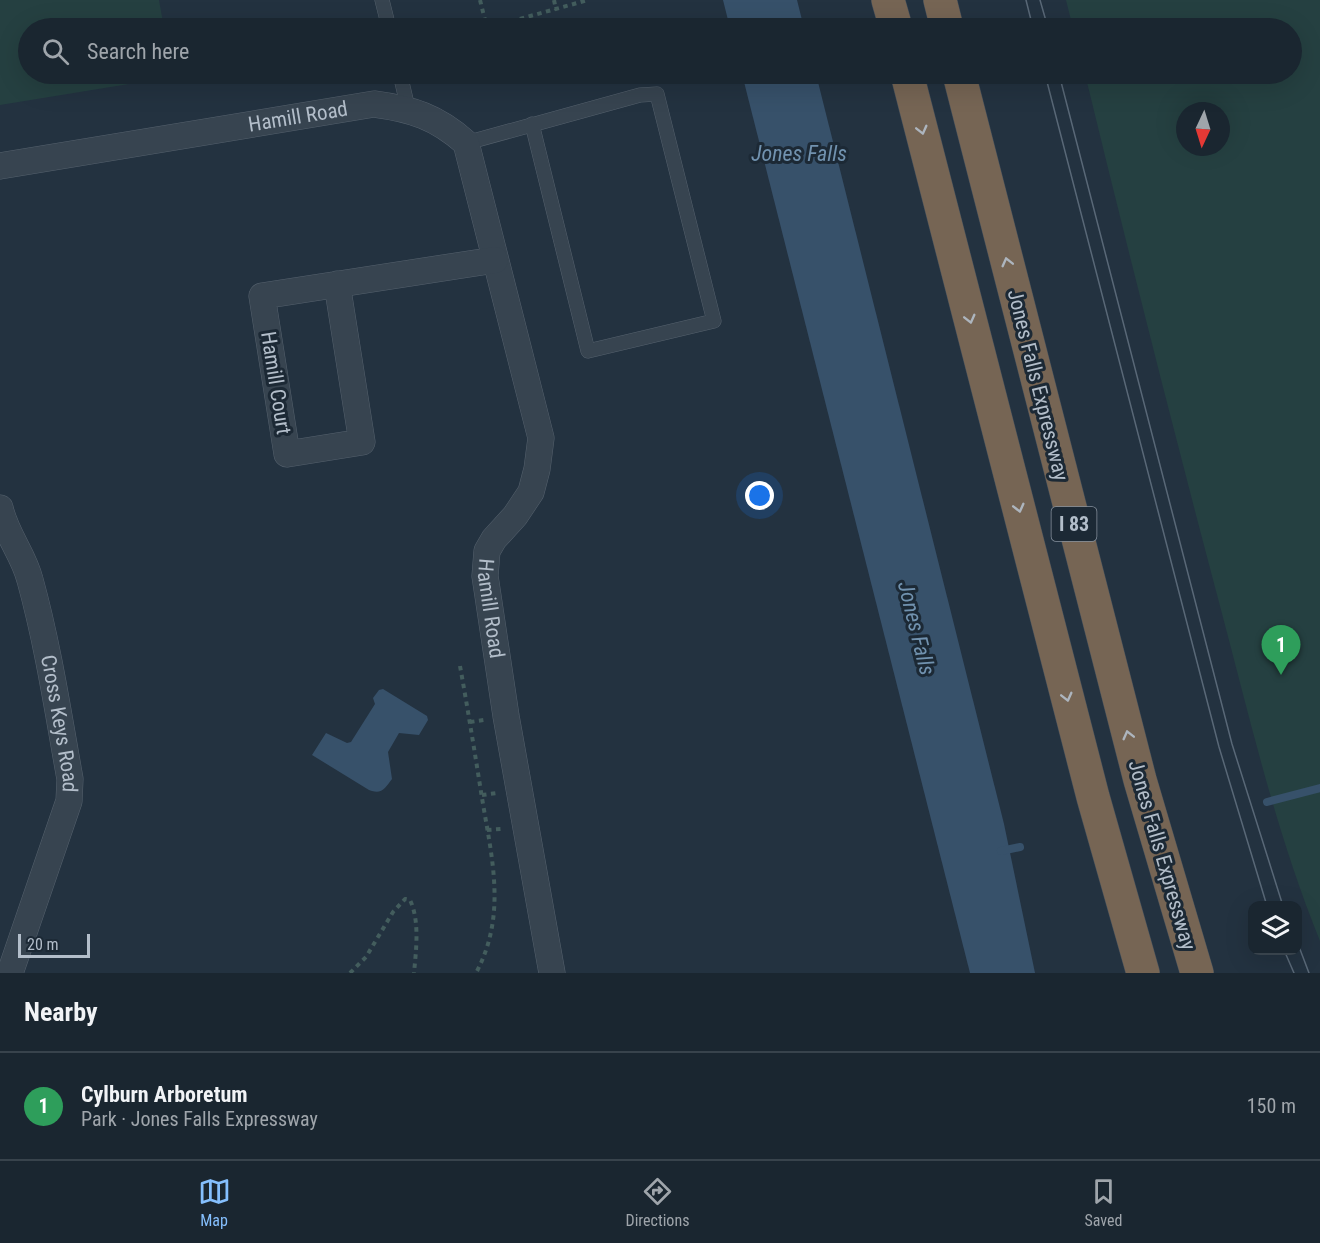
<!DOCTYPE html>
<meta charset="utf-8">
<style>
body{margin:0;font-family:"Roboto Condensed",sans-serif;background:#27323c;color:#f1f3f6}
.controls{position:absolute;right:18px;bottom:18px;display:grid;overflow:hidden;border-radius:12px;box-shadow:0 6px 24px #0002}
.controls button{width:54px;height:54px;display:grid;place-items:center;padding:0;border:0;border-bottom:2px solid #38434c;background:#1a2630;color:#f1f3f6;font:30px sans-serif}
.compass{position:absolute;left:1176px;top:102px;width:54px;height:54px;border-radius:50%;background:#1a2630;box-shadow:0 6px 24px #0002;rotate:184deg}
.scale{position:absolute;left:18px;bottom:15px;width:72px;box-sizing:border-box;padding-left:6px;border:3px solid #b3beca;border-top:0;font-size:16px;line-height:21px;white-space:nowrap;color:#b3beca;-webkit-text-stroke:4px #1c2935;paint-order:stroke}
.you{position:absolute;left:760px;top:496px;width:21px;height:21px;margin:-15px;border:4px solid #fff;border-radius:50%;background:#1a73e8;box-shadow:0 0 0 9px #1a73e833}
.badge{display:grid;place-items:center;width:39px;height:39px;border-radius:50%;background:#85bffd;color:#fff;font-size:20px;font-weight:700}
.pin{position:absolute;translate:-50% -50px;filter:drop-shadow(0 2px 3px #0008)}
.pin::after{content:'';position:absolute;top:32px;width:21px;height:18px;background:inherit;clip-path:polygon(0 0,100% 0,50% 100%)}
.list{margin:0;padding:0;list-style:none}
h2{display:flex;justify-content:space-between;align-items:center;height:78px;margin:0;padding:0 24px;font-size:26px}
h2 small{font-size:20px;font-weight:400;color:#9fa5ab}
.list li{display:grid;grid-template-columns:39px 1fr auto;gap:18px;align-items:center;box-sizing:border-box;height:108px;padding:0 24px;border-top:2px solid #38434c}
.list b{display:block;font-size:22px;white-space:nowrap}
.list p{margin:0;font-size:20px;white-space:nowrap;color:#9fa5ab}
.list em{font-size:20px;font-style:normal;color:#9fa5ab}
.icon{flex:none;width:33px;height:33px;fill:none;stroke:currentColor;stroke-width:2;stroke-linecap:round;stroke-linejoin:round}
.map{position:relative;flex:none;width:1320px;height:973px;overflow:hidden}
.search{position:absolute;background:#1a2630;box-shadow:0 6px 24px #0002;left:18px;right:18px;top:18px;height:66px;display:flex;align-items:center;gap:15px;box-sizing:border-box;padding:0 21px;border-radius:33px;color:#9fa5ab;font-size:22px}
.sheet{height:186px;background:#1a2630}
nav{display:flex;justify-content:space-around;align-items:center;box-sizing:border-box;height:84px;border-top:2px solid #38434c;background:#1a2630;font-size:16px;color:#9fa5ab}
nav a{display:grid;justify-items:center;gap:3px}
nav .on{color:#85bffd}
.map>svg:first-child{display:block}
</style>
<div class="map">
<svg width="1320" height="973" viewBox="0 0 1320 973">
<rect width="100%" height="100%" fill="#233240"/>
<!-- green -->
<g fill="#254041" fill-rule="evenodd">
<path d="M 0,0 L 159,0 L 164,28 L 28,28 L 28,74 L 171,74 L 172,77 L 0,105 Z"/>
<path d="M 1066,0 L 1320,0 L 1320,941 C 1276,833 1250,719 1220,606 C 1173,429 1128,251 1085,74 L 1292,74 L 1292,28 L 1073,28 ZM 1185,111 L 1221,111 L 1221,147 L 1185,147 Z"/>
</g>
<!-- water -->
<g fill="#37516a">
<path d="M 723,0 L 797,0 L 804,28 L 730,28 Z"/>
<path d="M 742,74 L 816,74 L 1004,824 L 1035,973 L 970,973 Z"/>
<path d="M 383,689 L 427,716 L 428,720 L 419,735 L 399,733 L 388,752 L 392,779 C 385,788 382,795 369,790 L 312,755 L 326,733 L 347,743 L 351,742 L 375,704 L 373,698 L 379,690 Z"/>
</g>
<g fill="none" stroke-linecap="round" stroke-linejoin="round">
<!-- stream -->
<g stroke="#37516a" stroke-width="8">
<path d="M 1267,802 L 1320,788"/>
<path d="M 1001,851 L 1020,847"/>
</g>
<defs>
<g id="service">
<path d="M 382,0 L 389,28"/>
<path d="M 400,74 L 408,108"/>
<path d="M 466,143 L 640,95 L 657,94 L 714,321 L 588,351 L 532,124"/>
</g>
<g id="minor">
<path id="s1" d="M 0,166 L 374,104 C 412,109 437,117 466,143 L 541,438 L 537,469 L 531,492 L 515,516 L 494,539 L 487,551 L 485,576 L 506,716 L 552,973"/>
<path d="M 337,284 L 362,442 L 287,454 L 262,296 L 495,260"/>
<path id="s2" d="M 0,508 C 6,535 24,555 30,580 C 48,645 58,712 70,779 L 69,801 L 10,973"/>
</g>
<g id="motorway">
<path d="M 888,0 L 896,28"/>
<path d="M 940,0 L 947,28"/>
<path d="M 907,74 L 1093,797 L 1143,973"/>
<path d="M 959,74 L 1140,780 L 1197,973"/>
</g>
</defs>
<!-- service casing -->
<use href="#service" stroke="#55616d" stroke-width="15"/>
<!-- minor casing -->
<use href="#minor" stroke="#55616d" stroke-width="27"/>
<!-- motorway casing -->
<use href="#motorway" stroke="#424e5a" stroke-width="34"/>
<!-- path -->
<g stroke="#435d5d" stroke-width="4" stroke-dasharray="4.5 4.5" stroke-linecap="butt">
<path d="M 480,0 L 487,28 L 588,0"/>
<path d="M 554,0 L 556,10"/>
<path d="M 460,666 C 468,710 475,754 482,798 C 492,859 507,915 476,973"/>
<path d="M 470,722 L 484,720"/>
<path d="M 482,795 L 497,793"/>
<path d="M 487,830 L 501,829"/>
<path d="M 350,973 L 366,957 L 393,912 L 405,899 L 410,900 C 420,921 416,951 414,973"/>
</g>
<!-- service -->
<use href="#service" stroke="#374450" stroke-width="14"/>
<!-- minor -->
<use href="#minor" stroke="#374450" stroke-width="26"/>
<!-- motorway -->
<use href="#motorway" stroke="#766554" stroke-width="33"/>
<!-- tram -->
<g stroke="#596877" stroke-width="1.5">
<path d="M 1026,0 L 1033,28"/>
<path d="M 1040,0 L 1048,28"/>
<path d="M 1045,74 L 1219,747 L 1267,906"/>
<path d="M 1059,74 L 1232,744 L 1283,906"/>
<path d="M 1298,944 L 1309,973"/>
<path d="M 1284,950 L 1294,973"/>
</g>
</g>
<!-- one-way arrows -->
<defs><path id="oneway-chevron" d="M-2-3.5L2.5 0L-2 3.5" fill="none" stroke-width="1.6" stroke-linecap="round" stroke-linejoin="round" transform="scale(1.5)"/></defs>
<g stroke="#adb5be">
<use href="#oneway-chevron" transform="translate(922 130) rotate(76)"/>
<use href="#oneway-chevron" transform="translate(1007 262) rotate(-104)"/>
<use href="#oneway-chevron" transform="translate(970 319) rotate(76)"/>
<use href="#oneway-chevron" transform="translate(1019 508) rotate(76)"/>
<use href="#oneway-chevron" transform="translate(1067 697) rotate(76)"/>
<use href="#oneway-chevron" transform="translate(1128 735) rotate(-104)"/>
</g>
<g text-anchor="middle" stroke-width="6" stroke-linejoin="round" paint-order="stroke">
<!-- shield labels -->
<rect fill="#1c2935" stroke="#86919d" stroke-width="1.5" x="1051.5" y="507" width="45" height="34" rx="4.5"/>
<g font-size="20" font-weight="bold" fill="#b3beca">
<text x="1074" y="531">I 83</text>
</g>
<!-- street labels -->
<g font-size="21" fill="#b3beca" stroke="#1c2935">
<text dy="7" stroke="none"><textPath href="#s1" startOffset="302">Hamill Road</textPath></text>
<text transform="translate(276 383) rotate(81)" y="7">Hamill Court</text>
<text transform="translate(1038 385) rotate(76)" y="7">Jones Falls Expressway</text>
<text dy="7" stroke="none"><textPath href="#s1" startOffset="972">Hamill Road</textPath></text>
<text dy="7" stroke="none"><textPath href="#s2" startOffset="225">Cross Keys Road</textPath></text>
<text transform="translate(1162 855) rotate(74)" y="7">Jones Falls Expressway</text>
</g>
<!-- water labels -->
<g font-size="22" font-style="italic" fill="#7192af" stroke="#1c2935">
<text x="799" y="161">Jones Falls</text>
<text transform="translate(917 628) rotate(76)" y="8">Jones Falls</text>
</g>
</g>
</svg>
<div class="controls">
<button><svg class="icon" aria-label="layers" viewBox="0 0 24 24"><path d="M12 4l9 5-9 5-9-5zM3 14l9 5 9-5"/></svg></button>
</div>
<svg class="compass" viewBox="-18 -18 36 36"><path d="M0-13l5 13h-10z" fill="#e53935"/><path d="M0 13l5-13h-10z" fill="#9fa5ab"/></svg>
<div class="scale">20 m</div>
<div class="you"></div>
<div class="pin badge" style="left:1281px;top:675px;background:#2e9e5b">1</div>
<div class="search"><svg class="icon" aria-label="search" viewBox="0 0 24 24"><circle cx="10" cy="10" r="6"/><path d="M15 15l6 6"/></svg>Search here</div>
</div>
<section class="sheet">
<h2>Nearby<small></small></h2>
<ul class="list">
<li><span class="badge" style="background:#2e9e5b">1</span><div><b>Cylburn Arboretum</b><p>Park · Jones Falls Expressway</p></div><em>150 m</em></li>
</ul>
</section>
<nav>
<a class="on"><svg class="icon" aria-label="map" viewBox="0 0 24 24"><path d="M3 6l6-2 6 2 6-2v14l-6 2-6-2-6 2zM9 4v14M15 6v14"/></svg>Map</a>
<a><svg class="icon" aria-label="directions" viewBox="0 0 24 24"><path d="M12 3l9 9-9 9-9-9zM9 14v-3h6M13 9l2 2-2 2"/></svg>Directions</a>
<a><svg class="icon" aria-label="saved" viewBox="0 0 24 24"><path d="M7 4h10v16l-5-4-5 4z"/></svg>Saved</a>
</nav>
